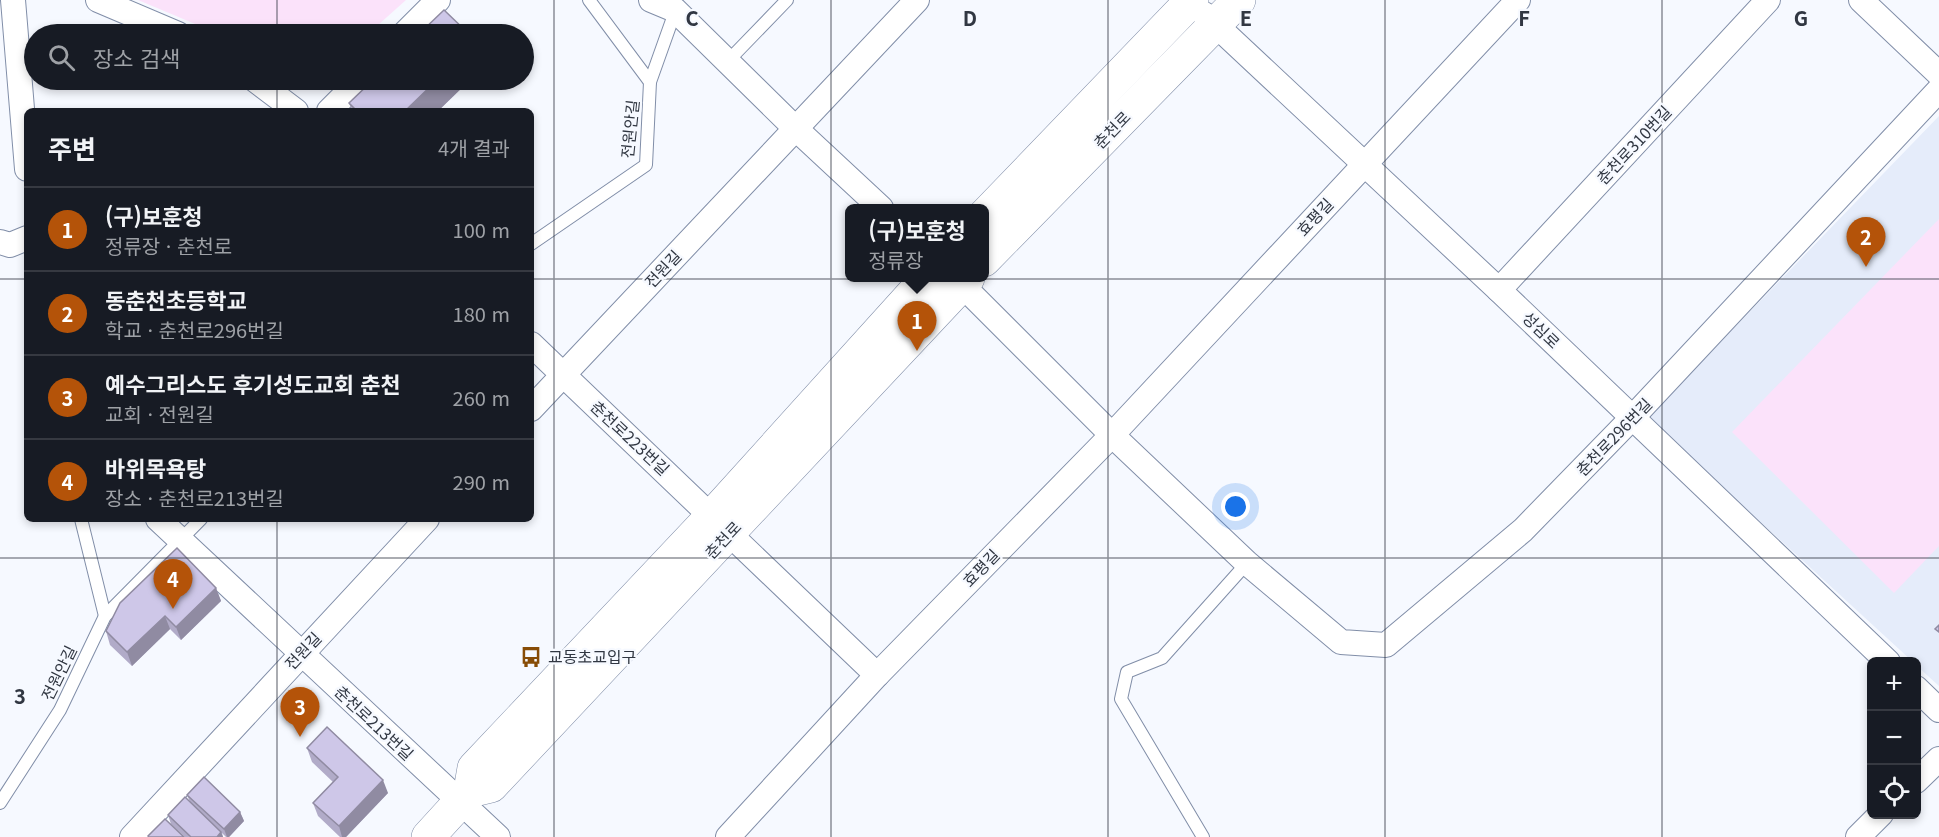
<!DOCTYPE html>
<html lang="ko">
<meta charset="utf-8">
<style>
body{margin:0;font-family:Georgia,"Noto Sans KR",serif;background:#242831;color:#f1f3f6}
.controls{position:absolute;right:18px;bottom:18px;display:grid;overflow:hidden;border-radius:9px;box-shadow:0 3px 9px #0003}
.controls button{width:54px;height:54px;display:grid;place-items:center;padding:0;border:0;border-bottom:2px solid #363941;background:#171b24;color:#f1f3f6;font:30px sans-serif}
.you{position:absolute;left:1236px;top:507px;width:21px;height:21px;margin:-15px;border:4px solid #fff;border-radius:50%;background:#1a73e8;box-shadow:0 0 0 9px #1a73e833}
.badge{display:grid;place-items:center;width:39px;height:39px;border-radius:50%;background:#b45309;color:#fff;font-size:20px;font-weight:700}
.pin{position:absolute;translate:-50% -50px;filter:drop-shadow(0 2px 3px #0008)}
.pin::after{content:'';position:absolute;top:32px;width:21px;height:18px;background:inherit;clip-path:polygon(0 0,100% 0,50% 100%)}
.popup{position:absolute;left:845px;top:204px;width:144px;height:78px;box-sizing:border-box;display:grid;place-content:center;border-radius:9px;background:#171b24;filter:drop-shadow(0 2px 4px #0005);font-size:20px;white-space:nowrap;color:#9ea1a6}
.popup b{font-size:22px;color:#f1f3f6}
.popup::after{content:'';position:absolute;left:50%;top:100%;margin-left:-12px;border:12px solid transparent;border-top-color:#171b24}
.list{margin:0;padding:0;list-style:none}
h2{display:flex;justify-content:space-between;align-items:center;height:78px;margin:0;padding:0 24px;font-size:26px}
h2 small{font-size:20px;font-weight:400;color:#9ea1a6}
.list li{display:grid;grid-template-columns:39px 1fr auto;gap:18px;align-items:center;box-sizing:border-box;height:84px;padding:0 24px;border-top:2px solid #363941}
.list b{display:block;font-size:22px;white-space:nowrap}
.list p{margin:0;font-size:20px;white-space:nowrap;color:#9ea1a6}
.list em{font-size:20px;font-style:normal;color:#9ea1a6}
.icon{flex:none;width:33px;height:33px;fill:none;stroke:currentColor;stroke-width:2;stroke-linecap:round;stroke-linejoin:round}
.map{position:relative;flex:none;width:1939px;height:837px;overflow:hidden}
.search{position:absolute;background:#171b24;box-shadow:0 3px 9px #0003;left:24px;top:24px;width:510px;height:66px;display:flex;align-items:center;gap:15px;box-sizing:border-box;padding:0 21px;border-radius:33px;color:#9ea1a6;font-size:22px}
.panel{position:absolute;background:#171b24;box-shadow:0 3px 9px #0003;left:24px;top:108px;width:510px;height:414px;border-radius:9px}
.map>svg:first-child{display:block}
</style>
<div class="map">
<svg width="1939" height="837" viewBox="0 0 1939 837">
<rect width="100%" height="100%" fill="#f6f9ff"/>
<!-- built -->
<path fill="#e5ecfa" d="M 1939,116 L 1939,686 L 1917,666 L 1916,662 L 1912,661 L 1647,418 Z"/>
<!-- green -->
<g fill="#fbe2fa">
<path d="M 138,0 L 406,0 L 368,34 L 219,34 Z"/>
<path d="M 287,80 L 320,80 L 311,88 L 297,87 Z"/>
<path d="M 1939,219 L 1939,546 L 1894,593 L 1732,432 Z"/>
</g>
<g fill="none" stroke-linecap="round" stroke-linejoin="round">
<defs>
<g id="lane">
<path d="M 589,0 L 650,82"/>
<path d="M 727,62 L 787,0"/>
<path d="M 531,244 L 646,165 L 650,82 L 676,9"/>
<path d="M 81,519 L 105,616"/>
<path d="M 0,803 L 60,710 L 105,616 L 201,519"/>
<path d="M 1203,837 L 1121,699 L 1127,672 L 1162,658 L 1247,563"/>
</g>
<g id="street">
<path d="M 13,0 L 27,169"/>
<path d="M 98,0 L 178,34"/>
<path d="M 651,0 L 675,10 L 795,128 L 881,208"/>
<path d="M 1861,0 L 1939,74"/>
<path d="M 1204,14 L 1499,290 L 1888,662"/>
<path d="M 404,34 L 438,0"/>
<path d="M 255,80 L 296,111"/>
<path d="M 329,111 L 360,80"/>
<path d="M 0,242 L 10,245 L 27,238"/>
<path d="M 961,284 L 1112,435 L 1247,563 L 1341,642 L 1386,645 L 1523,530 L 1632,418 L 1939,90"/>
<path d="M 1499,290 L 1768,0"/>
<path d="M 531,344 L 877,675"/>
<path d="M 531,409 L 917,0"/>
<path d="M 158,519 L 498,837"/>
<path d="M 1916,688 L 1939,710"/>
<path d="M 1916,781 L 1939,759"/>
<path d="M 132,837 L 427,519"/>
<path d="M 728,837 L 877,675 L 1112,435 L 1518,0"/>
<path d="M 1858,837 L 1881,814"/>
</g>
<g id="secondary">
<path d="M 984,216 L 1192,0"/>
<path d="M 984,260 L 1239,0"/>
<path d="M 470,791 L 474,768 L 713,515 L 927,278"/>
<path d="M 428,837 L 470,791 L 491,786 L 968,278"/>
</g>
</defs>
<!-- lane casing -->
<use href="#lane" stroke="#818ea8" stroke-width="14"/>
<!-- street casing -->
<use href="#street" stroke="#818ea8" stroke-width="26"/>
<!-- secondary casing -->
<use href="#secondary" stroke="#818ea8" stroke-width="34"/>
<!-- lane -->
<use href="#lane" stroke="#fff" stroke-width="12"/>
<!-- street -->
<use href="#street" stroke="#fff" stroke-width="24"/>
<!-- secondary -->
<use href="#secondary" stroke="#fff" stroke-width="33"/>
</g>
<!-- wall -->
<g fill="#b1abc8">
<path d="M 373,80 L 470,80 L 438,111 L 352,111 L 349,103 Z"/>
<path d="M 216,588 L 221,601 L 181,640 L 170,629 L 132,666 L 110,645 L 106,631 Z"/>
<path d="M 307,748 L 388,793 L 346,837 L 340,837 L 318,816 L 313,803 L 333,782 L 312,762 Z"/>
<path d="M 187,795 L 240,812 L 244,821 L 229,837 L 226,837 L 222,833 L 223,837 L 185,837 L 171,824 L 168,815 L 190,802 Z"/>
</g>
<!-- shaded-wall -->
<g fill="#908ba2">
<path d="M 437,80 L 470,80 L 438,111 L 405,111 Z"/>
<path d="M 216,588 L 221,601 L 181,640 L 176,627 Z"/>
<path d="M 165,616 L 170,629 L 132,666 L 127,652 Z"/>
<path d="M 383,780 L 388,793 L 346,837 L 342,837 L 339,826 Z"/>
<path d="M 240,812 L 244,821 L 229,837 L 227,837 L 224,829 Z"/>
<path d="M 221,832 L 223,837 L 217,837 Z"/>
</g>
<!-- building -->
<g fill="#cec7e8" stroke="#908ba2" stroke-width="1.5">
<path d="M 444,10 L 469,34 L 419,34 Z"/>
<path d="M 373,80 L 437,80 L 405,111 L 357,111 L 349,103 Z"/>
<path d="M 177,548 L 216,588 L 176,627 L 165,616 L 127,652 L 106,631 L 120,603 Z"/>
<path d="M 1939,625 L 1939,632 L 1935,629 Z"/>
<path d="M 327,727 L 383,780 L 339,826 L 313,803 L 338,777 L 307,748 Z"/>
<path d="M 204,777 L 240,812 L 224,829 L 187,795 Z"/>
<path d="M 185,797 L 221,832 L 217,837 L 191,837 L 168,815 Z"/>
<path d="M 165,819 L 184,837 L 149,837 L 148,836 Z"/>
</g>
<!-- grid -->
<path fill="none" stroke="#313742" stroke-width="1.5" stroke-opacity="0.55" d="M 277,0 L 277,34M 554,0 L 554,837M 831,0 L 831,837M 1108,0 L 1108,837M 1385,0 L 1385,837M 1662,0 L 1662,837M 277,80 L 277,111M 0,279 L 27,279M 531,279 L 1939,279M 277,519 L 277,837M 0,558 L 1939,558"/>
<!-- icons -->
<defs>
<symbol id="bus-bare" viewBox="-9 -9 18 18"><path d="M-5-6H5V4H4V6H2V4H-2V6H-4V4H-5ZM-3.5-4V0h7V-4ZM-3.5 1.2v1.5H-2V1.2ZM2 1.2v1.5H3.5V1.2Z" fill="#874c06" stroke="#f6f9ff" stroke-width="2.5" paint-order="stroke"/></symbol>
</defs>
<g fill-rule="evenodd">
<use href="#bus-bare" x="516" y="642" width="30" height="30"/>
</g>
<g text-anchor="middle" stroke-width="4.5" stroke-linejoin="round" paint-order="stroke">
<!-- street labels -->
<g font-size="16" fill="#313742" stroke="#f6f9ff">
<text transform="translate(630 129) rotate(-84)" y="6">전원안길</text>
<text transform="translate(1112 130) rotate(-46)" y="6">춘천로</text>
<text transform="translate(1634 145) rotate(-47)" y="6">춘천로310번길</text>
<text transform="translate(1315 217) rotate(-47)" y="6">효평길</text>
<text transform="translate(663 269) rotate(-47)" y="6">전원길</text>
<text transform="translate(1541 330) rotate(44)" y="6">성심로</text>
<text transform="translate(1614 437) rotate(-46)" y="6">춘천로296번길</text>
<text transform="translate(630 438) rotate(43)" y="6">춘천로223번길</text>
<text transform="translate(723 540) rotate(-47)" y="6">춘천로</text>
<text transform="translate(981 568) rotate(-46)" y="6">효평길</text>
<text transform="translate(303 651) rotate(-47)" y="6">전원길</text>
<text transform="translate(59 673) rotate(-64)" y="6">전원안길</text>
<text transform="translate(374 723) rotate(43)" y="6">춘천로213번길</text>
</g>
<!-- poi labels -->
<g font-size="16" fill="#313742" stroke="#f6f9ff" text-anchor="start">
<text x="548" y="663">교동초교입구</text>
</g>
</g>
<g font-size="20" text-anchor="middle" font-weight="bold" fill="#313742" stroke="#f6f9ff" stroke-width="4.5" stroke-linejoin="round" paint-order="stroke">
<text x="692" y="26">C</text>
<text x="970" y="26">D</text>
<text x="1246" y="26">E</text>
<text x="1524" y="26">F</text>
<text x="1801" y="26">G</text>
<text x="20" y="704">3</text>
</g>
</svg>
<div class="controls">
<button>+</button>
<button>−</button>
<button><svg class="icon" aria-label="locate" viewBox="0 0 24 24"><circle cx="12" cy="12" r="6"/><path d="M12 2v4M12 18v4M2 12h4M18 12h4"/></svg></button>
</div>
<div class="you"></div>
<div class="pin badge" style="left:917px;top:351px">1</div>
<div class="popup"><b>(구)보훈청</b>정류장</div>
<div class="pin badge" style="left:1866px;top:267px">2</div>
<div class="pin badge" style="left:300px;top:737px">3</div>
<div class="pin badge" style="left:173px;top:609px">4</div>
<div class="search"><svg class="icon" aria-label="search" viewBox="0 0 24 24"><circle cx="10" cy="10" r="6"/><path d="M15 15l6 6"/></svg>장소 검색</div>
<section class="panel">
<h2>주변<small>4개 결과</small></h2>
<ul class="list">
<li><span class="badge">1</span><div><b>(구)보훈청</b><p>정류장 · 춘천로</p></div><em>100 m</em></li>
<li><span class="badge">2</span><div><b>동춘천초등학교</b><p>학교 · 춘천로296번길</p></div><em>180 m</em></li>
<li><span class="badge">3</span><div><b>예수그리스도 후기성도교회 춘천</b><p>교회 · 전원길</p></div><em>260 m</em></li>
<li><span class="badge">4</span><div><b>바위목욕탕</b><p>장소 · 춘천로213번길</p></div><em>290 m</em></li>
</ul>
</section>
</div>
